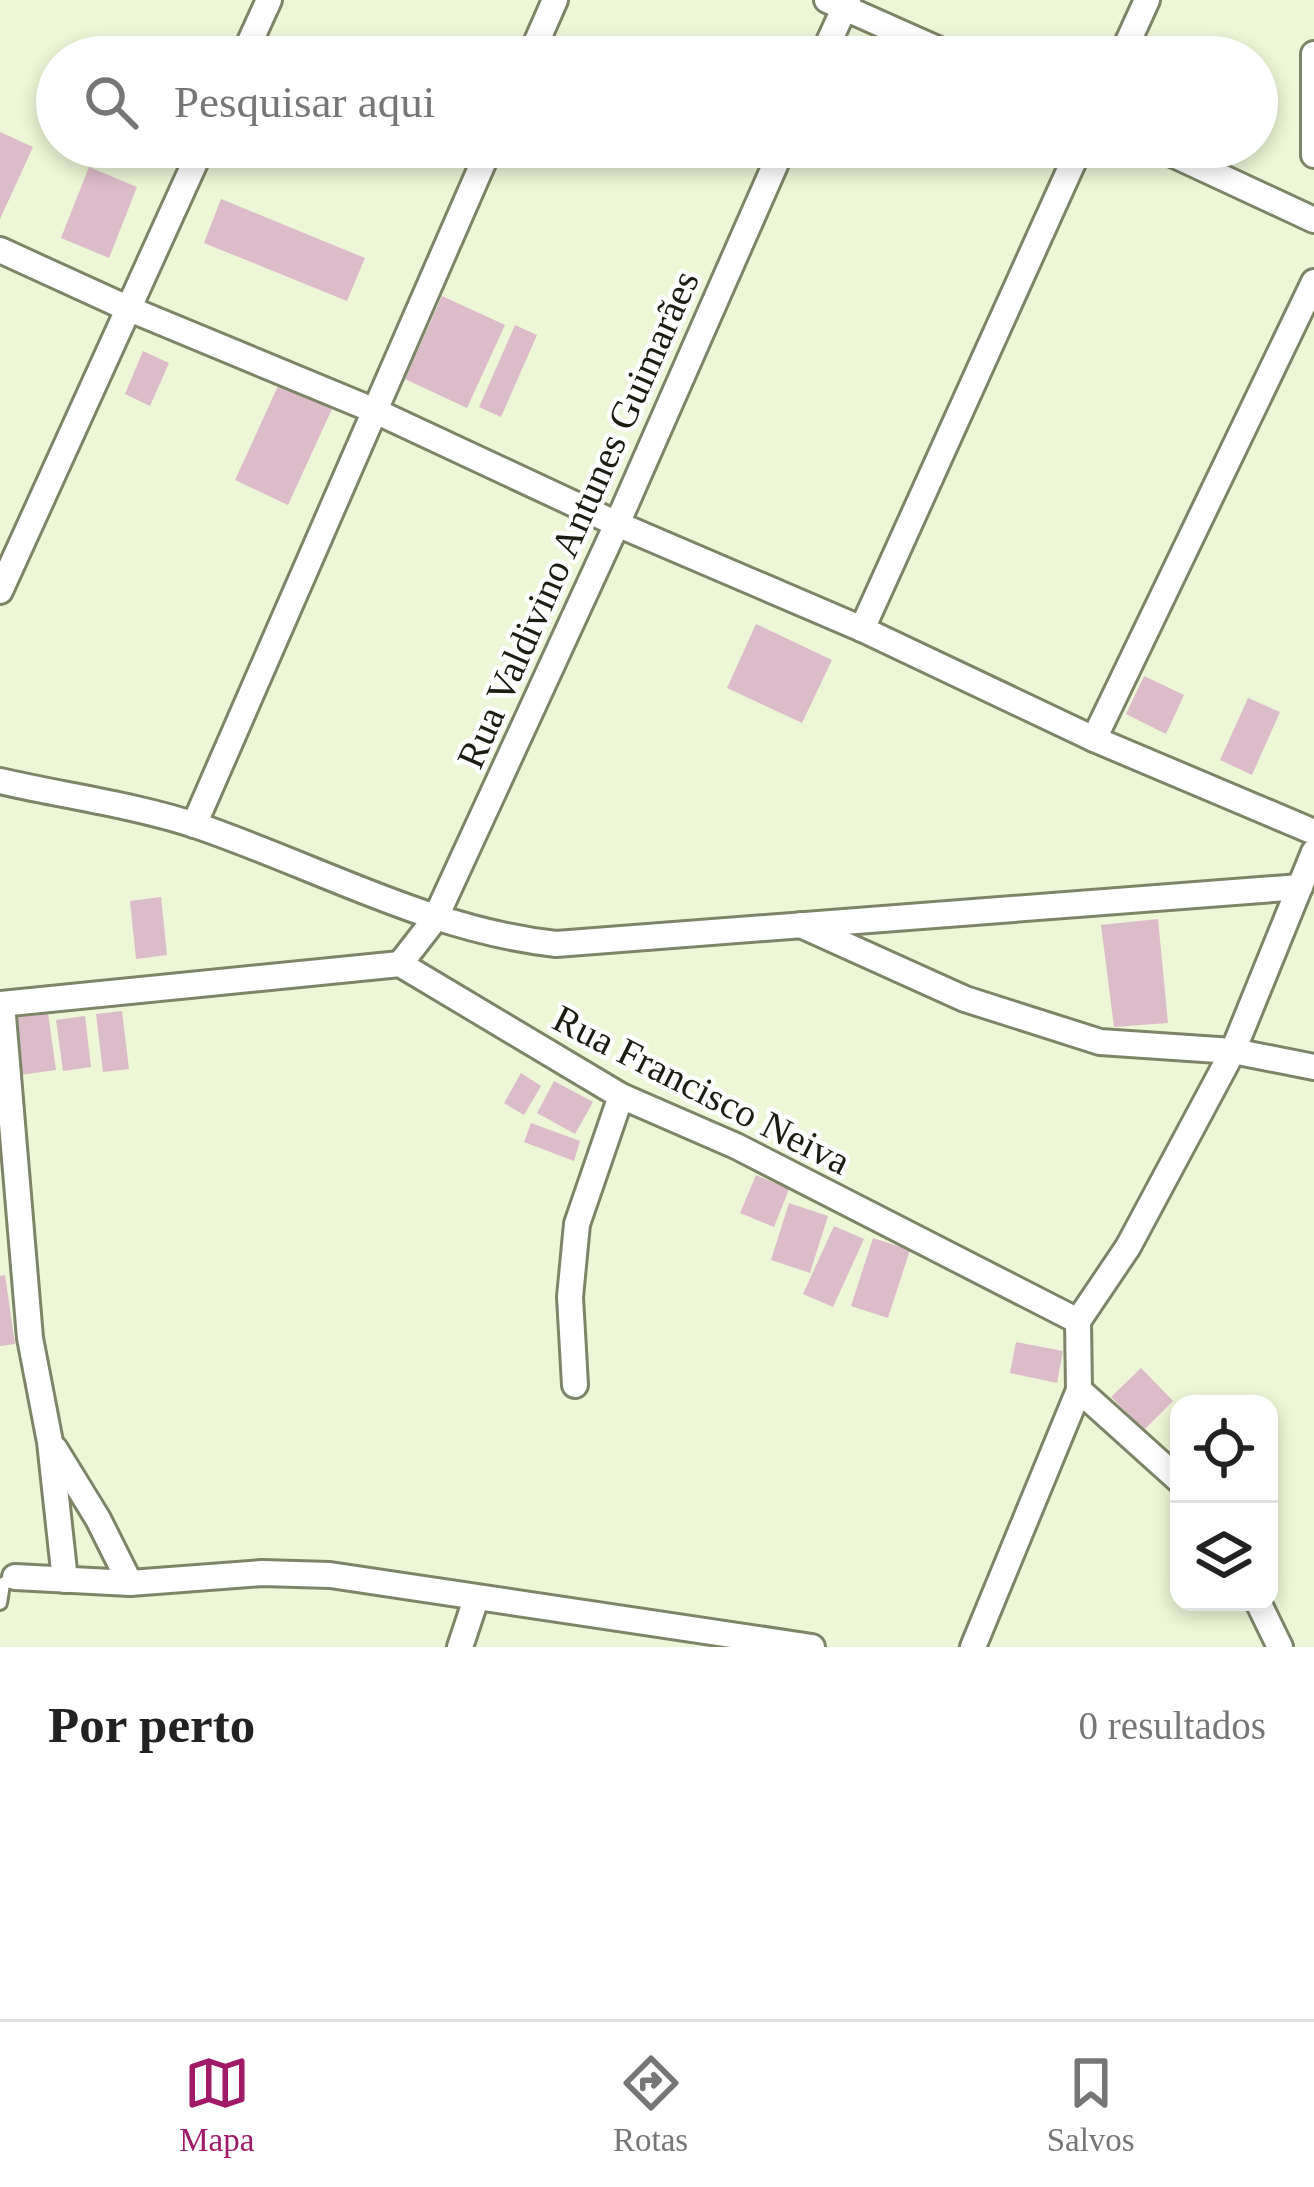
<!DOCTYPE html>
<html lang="pt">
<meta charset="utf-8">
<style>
body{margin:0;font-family:Georgia,serif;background:#f6f6f6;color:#222}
.controls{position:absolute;right:36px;bottom:36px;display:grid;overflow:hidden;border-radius:24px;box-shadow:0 6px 18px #0003}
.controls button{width:108px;height:108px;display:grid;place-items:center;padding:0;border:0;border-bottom:3px solid #e0e0e0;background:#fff;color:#222;font:60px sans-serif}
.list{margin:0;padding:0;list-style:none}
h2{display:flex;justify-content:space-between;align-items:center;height:156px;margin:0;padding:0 48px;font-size:51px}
h2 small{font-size:39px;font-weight:400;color:#767676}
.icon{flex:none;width:66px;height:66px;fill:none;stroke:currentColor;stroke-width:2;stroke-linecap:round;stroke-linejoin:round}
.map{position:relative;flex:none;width:1314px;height:1647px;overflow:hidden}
.search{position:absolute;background:#fff;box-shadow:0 6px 18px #0003;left:36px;right:36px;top:36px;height:132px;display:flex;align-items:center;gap:30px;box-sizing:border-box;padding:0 42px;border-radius:66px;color:#767676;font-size:45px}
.sheet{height:372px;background:#fff}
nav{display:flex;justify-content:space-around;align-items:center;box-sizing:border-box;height:168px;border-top:3px solid #e0e0e0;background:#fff;font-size:33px;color:#767676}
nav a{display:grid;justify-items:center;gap:6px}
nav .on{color:#a01a68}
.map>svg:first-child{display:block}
</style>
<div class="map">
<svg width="1314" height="1647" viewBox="0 0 1314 1647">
<rect width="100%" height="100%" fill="#edf6d6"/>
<!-- building -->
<g fill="#ddbcc9">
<path d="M 0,132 L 33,147 L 0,219 Z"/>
<path d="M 89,167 L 137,187 L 109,258 L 61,238 Z"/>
<path d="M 221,199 L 365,258 L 347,301 L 204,243 Z"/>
<path d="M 442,296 L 505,325 L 467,408 L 405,379 Z"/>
<path d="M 515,325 L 537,335 L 501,417 L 479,407 Z"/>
<path d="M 143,351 L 169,363 L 150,406 L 125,394 Z"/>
<path d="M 279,384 L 332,409 L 288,505 L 235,480 Z"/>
<path d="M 756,624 L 832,660 L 802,723 L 727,688 Z"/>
<path d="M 1144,676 L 1184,695 L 1166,734 L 1126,714 Z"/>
<path d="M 1248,698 L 1280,712 L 1252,775 L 1220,760 Z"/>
<path d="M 161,897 L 167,955 L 136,959 L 130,901 Z"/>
<path d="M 1158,919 L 1168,1023 L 1114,1027 L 1101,925 Z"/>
<path d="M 122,1011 L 129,1069 L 103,1072 L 96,1014 Z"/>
<path d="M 48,1013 L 56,1070 L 20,1075 L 13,1018 Z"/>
<path d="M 85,1016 L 91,1067 L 63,1071 L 56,1020 Z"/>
<path d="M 521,1073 L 541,1086 L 524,1115 L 504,1103 Z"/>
<path d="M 554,1081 L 593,1102 L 575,1134 L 537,1113 Z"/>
<path d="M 531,1123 L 580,1141 L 574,1161 L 524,1142 Z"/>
<path d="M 756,1175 L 789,1189 L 774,1227 L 740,1213 Z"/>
<path d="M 789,1203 L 828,1216 L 810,1273 L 771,1260 Z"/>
<path d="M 834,1226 L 864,1239 L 833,1307 L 803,1294 Z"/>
<path d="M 873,1238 L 910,1250 L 888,1318 L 851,1306 Z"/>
<path d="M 5,1275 L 15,1344 L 0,1346 L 0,1276 Z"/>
<path d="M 1016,1342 L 1063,1351 L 1057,1383 L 1010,1373 Z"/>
<path d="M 1141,1368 L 1173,1401 L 1144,1430 L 1111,1397 Z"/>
</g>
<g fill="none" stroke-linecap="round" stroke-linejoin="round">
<defs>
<path id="service" d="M 0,1603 L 3,1584 L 14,1578"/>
<g id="minor">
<path d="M 827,0 L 955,57"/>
<path d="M 1314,54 L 1314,155"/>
<path d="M 243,57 L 269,0"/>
<path d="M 530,57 L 555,0"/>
<path d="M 822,57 L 848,0"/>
<path d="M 1121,57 L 1147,0"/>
<path d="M 1157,147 L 1314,220"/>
<path d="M 0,250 L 127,308 L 373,410 L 617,524 L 862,629 L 1094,739 L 1314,832"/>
<path d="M 0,591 L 202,147"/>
<path d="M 862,629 L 1080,147"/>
<path d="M 1094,739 L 1314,282"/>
<path d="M 0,781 C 65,796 135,805 198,826 C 318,867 429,930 556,944 L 1300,887"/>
<path d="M 194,825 L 490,147"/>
<path d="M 801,925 L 965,999 L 1100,1042 L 1233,1051 L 1314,1067"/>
<path d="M 400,964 L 435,919 L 617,524 L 783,147"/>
<path d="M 0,1004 L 400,964 L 621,1096 L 736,1146 L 1078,1321"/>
<path d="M 2,1004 L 30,1338 L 50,1442 L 65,1580"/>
<path d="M 575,1385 L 570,1297 L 577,1224 L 621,1096"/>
<path d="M 1079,1390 L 1179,1480"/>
<path d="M 55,1449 L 98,1519 L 130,1583"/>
<path d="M 15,1577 L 130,1583 L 262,1573 L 330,1575 L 812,1647"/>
<path d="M 1258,1602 L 1280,1647"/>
<path d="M 460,1647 L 476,1599"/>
<path d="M 973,1647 L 1079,1390 L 1078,1321 L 1128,1247 L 1233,1051 L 1314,852"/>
</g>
</defs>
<!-- service casing -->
<use href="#service" stroke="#7d8568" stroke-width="18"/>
<!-- minor casing -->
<use href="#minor" stroke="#7d8568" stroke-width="30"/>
<!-- service -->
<use href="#service" stroke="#fff" stroke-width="12"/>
<!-- minor -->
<use href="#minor" stroke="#fff" stroke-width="24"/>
</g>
<g text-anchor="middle" stroke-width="9" stroke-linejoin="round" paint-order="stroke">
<!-- street labels -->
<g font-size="39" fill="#1b1d12" stroke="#fff">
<text transform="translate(577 519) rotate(-66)" y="14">Rua Valdivino Antunes Guimarães</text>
<text transform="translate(702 1089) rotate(27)" y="14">Rua Francisco Neiva</text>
</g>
</g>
</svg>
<div class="controls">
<button><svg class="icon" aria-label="locate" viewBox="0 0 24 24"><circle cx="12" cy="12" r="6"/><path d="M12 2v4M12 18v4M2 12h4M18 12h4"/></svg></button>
<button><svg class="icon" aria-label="layers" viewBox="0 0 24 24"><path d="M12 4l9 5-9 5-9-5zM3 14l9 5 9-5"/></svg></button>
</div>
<div class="search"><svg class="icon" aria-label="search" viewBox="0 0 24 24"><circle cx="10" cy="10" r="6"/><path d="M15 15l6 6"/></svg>Pesquisar aqui</div>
</div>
<section class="sheet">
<h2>Por perto<small>0 resultados</small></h2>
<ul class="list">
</ul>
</section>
<nav>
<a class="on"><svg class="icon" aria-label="map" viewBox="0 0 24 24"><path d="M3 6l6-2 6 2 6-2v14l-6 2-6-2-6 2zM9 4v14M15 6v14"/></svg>Mapa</a>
<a><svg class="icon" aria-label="directions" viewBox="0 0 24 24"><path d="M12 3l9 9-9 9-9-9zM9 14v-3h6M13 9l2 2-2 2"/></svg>Rotas</a>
<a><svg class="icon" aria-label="saved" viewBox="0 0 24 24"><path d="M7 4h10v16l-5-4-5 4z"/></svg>Salvos</a>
</nav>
